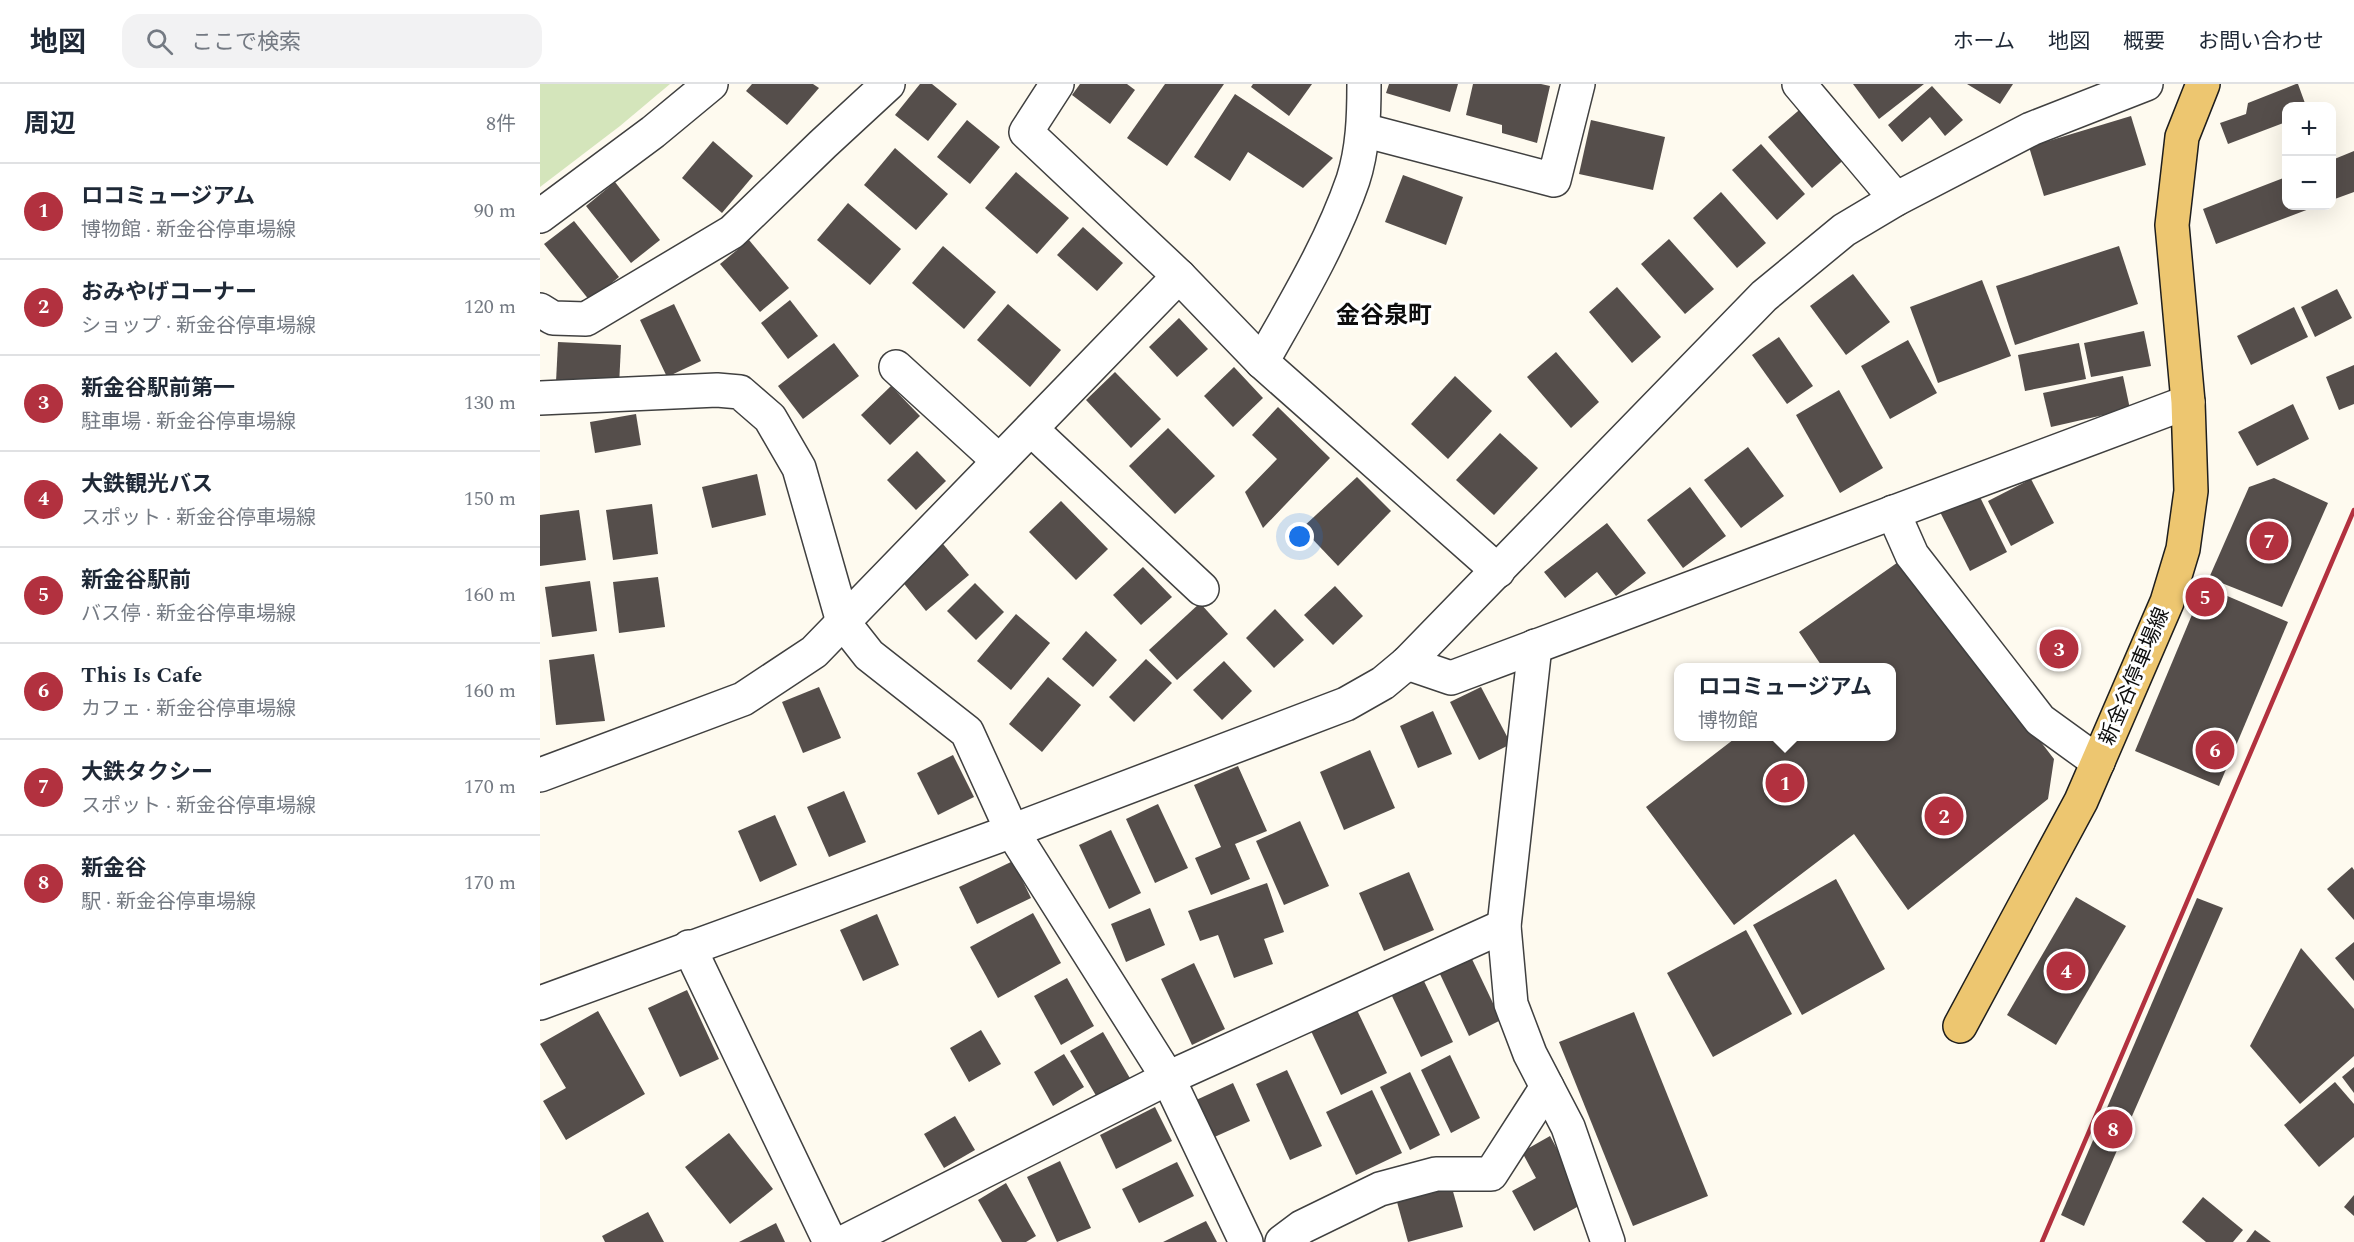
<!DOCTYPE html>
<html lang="ja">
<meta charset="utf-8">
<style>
body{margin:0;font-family:Spectral,"Noto Sans JP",serif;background:#f2f2f3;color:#1f2937}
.controls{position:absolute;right:18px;top:18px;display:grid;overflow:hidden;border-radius:12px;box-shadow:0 6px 24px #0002}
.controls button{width:54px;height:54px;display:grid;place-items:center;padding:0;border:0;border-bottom:2px solid #e0e1e3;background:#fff;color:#1f2937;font:30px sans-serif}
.you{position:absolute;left:760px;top:453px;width:21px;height:21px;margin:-15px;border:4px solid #fff;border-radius:50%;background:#1a73e8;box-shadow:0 0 0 9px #1a73e833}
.badge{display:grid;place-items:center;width:39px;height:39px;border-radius:50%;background:#b2313f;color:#fff;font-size:20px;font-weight:700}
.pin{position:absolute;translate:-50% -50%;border:3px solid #fff;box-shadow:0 2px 6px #0006}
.popup{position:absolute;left:1134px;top:579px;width:222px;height:78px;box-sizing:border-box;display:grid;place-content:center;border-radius:12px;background:#fff;filter:drop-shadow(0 2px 4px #0005);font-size:20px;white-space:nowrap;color:#747a83}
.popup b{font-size:22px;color:#1f2937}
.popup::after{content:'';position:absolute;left:50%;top:100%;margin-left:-12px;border:12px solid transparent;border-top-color:#fff}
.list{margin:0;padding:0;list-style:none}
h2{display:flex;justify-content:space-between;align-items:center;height:78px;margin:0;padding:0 24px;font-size:26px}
h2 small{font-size:20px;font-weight:400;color:#747a83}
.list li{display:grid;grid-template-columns:39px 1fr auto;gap:18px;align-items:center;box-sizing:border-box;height:96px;padding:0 24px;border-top:2px solid #e0e1e3}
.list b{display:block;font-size:22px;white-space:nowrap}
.list p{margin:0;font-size:20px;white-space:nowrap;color:#747a83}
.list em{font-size:20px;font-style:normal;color:#747a83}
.icon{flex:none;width:33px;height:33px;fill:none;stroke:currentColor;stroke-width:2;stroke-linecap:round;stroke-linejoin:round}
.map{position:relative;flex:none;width:1814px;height:1158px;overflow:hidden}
header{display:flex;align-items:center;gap:36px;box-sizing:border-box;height:84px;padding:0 30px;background:#fff;border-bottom:2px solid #e0e1e3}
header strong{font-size:28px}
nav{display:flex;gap:33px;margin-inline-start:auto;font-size:21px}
.search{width:420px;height:54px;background:#f2f2f3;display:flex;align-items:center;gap:15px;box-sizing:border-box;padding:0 21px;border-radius:18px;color:#747a83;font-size:22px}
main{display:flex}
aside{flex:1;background:#fff}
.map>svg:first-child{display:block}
</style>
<header>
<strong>地図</strong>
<div class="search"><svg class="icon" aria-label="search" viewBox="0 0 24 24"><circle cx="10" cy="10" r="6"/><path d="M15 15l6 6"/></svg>ここで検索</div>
<nav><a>ホーム</a><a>地図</a><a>概要</a><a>お問い合わせ</a></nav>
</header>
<main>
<aside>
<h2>周辺<small>8件</small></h2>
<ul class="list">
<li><span class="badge">1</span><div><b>ロコミュージアム</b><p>博物館 · 新金谷停車場線</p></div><em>90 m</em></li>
<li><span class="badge">2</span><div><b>おみやげコーナー</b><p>ショップ · 新金谷停車場線</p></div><em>120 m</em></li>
<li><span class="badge">3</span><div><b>新金谷駅前第一</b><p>駐車場 · 新金谷停車場線</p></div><em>130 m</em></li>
<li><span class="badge">4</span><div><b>大鉄観光バス</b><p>スポット · 新金谷停車場線</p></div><em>150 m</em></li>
<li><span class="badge">5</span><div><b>新金谷駅前</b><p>バス停 · 新金谷停車場線</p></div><em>160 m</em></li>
<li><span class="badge">6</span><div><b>This Is Cafe</b><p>カフェ · 新金谷停車場線</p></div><em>160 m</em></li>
<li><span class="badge">7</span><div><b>大鉄タクシー</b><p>スポット · 新金谷停車場線</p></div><em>170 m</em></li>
<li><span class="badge">8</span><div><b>新金谷</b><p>駅 · 新金谷停車場線</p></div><em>170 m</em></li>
</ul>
</aside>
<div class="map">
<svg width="1814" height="1158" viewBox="0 0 1814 1158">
<rect width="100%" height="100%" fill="#fefaef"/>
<!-- grass -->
<path fill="#d4e5bb" d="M 0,0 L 130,0 L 80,42 L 0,103 Z"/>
<!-- building -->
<g fill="#554e4b">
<path d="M 212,0 L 273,0 L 279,4 L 247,41 L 206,7 Z"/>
<path d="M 380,0 L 392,0 L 417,20 L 388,57 L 355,31 Z"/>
<path d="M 540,0 L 587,0 L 595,6 L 570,40 L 532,11 Z"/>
<path d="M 625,0 L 684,0 L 627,82 L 587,54 Z"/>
<path d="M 713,0 L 772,0 L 749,32 L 711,3 Z"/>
<path d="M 849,0 L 918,0 L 910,28 L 846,9 Z"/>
<path d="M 933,0 L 1001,0 L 1010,2 L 997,59 L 962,49 L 962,41 L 926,31 Z"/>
<path d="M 1313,0 L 1384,0 L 1339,35 Z"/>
<path d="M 1427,0 L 1473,0 L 1460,20 Z"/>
<path d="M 1756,0 L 1758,0 L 1766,22 L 1746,22 L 1746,38 L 1688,60 L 1680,39 L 1706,30 L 1708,19 Z"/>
<path d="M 1392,2 L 1423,36 L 1405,52 L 1390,33 L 1362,58 L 1348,41 Z"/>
<path d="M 695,10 L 793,74 L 763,104 L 708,68 L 690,97 L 654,73 Z"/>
<path d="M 1265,21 L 1308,72 L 1272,104 L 1228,53 Z"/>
<path d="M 1591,32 L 1606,81 L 1504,112 L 1489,63 Z"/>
<path d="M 427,36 L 460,63 L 430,100 L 397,73 Z"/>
<path d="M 1051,36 L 1125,53 L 1113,106 L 1039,90 Z"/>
<path d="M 173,57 L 213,92 L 182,129 L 142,94 Z"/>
<path d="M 1221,60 L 1265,110 L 1237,136 L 1192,86 Z"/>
<path d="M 355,64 L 408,110 L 376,146 L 324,101 Z"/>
<path d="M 1814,67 L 1814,108 L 1792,116 L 1792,76 Z"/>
<path d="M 476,88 L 529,134 L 497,170 L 445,124 Z"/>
<path d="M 863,91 L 923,113 L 906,161 L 845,138 Z"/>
<path d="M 1746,93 L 1746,122 L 1777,122 L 1676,160 L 1663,125 Z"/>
<path d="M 75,98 L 120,156 L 91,179 L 46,122 Z"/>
<path d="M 1181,108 L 1226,159 L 1197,184 L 1153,134 Z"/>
<path d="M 308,119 L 361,165 L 330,201 L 277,156 Z"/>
<path d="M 34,137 L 79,193 L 50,217 L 4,160 Z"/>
<path d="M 543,143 L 583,179 L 557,207 L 517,171 Z"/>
<path d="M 1129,155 L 1174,205 L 1145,230 L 1101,180 Z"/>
<path d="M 209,156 L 249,204 L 220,228 L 180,180 Z"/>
<path d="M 403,162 L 456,208 L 424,245 L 372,199 Z"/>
<path d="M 1579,162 L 1598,220 L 1475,261 L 1456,202 Z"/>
<path d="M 1313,190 L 1350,238 L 1306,271 L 1270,222 Z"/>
<path d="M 1442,196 L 1471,272 L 1398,299 L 1370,223 Z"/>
<path d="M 1077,203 L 1121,253 L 1092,279 L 1049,228 Z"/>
<path d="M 1797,205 L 1812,234 L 1775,253 L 1761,223 Z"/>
<path d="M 250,216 L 278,252 L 248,275 L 221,239 Z"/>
<path d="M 134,220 L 161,277 L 127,293 L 100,236 Z"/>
<path d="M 468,220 L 521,266 L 490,303 L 437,256 Z"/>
<path d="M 1754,223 L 1768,253 L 1711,281 L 1697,252 Z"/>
<path d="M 639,234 L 668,265 L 637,293 L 609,263 Z"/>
<path d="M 1604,247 L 1611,282 L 1551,293 L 1544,259 Z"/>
<path d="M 1239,253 L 1273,302 L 1247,320 L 1212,271 Z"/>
<path d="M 1368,256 L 1397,309 L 1350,335 L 1321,282 Z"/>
<path d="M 18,258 L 81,261 L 79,302 L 16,298 Z"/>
<path d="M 294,259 L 319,292 L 263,335 L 238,302 Z"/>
<path d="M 1539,259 L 1546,295 L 1485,307 L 1478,271 Z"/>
<path d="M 1016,268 L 1059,318 L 1031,344 L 987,293 Z"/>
<path d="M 1814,281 L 1814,320 L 1799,326 L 1786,293 Z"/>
<path d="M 694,283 L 723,314 L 693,343 L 664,312 Z"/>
<path d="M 575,288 L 621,335 L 591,364 L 546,316 Z"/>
<path d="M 915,292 L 952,327 L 908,375 L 871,340 Z"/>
<path d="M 1583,292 L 1590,325 L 1511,343 L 1503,309 Z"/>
<path d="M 351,302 L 380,332 L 350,361 L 321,331 Z"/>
<path d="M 1299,306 L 1343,384 L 1300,409 L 1256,331 Z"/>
<path d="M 1753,320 L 1769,355 L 1717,382 L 1698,348 Z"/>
<path d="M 738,323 L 790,374 L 723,444 L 705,408 L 737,375 L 712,351 Z"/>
<path d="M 96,330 L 101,361 L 55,369 L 50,338 Z"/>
<path d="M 628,344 L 675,392 L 635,430 L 589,382 Z"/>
<path d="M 960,349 L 998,384 L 954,431 L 916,396 Z"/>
<path d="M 1208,363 L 1244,412 L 1201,444 L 1164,396 Z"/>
<path d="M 377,367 L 406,397 L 376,426 L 347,396 Z"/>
<path d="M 217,390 L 226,431 L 172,444 L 162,403 Z"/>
<path d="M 817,393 L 851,427 L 798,482 L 762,444 Z"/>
<path d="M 1734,394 L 1788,419 L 1742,523 L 1669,494 L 1709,403 Z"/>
<path d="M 1491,395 L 1514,439 L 1471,462 L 1448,417 Z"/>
<path d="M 1150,403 L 1186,452 L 1143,484 L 1107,436 Z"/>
<path d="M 1437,407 L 1467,468 L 1430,487 L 1399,426 Z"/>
<path d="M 521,417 L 568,465 L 536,496 L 489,448 Z"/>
<path d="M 112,420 L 118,470 L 73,476 L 66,426 Z"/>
<path d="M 39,426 L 46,476 L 0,482 L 0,431 Z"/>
<path d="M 1067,439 L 1106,489 L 1076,512 L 1057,488 L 1025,514 L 1004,488 Z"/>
<path d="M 403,460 L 429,491 L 386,527 L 361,496 Z"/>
<path d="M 1361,476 L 1514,675 L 1508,715 L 1368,826 L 1314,750 L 1194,841 L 1106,723 L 1198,652 L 1352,652 L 1352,584 L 1283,584 L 1259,548 Z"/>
<path d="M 603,483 L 632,513 L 601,541 L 573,511 Z"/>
<path d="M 118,493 L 125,543 L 79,549 L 73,498 Z"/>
<path d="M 50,497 L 57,547 L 12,553 L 5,503 Z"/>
<path d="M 435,499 L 464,528 L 436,556 L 407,527 Z"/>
<path d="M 795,502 L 823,532 L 793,561 L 764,531 Z"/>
<path d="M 1664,502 L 1748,538 L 1679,702 L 1595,667 Z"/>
<path d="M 660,519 L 688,550 L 637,596 L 609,566 Z"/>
<path d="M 735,525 L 764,556 L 734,584 L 706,554 Z"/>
<path d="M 476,530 L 510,559 L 471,606 L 437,577 Z"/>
<path d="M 546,547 L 577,576 L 553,603 L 522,575 Z"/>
<path d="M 54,570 L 65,637 L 16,641 L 9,576 Z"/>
<path d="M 606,575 L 632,599 L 594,638 L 569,613 Z"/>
<path d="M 684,577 L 712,607 L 682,636 L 653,606 Z"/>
<path d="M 508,593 L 541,621 L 502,668 L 469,640 Z"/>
<path d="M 279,603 L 301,654 L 263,669 L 242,618 Z"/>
<path d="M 941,603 L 971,660 L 939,676 L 910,618 Z"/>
<path d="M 893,627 L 912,670 L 878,684 L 860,642 Z"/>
<path d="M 830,666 L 855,724 L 804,746 L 780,688 Z"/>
<path d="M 413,671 L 434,713 L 398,731 L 377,689 Z"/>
<path d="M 698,682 L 727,747 L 695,760 L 710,795 L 671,811 L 655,774 L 681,763 L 654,701 Z"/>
<path d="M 304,707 L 326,758 L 289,773 L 267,723 Z"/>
<path d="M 618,720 L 648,784 L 615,799 L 586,735 Z"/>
<path d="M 235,731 L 257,781 L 220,798 L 198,747 Z"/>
<path d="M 760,737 L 789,802 L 744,821 L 716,757 Z"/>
<path d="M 571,746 L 601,809 L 569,825 L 539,761 Z"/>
<path d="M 473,777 L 491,814 L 437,840 L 419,803 Z"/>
<path d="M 1812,783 L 1814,786 L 1814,836 L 1787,805 Z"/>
<path d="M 869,788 L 894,846 L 844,867 L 819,809 Z"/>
<path d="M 1296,795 L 1345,885 L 1262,931 L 1213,841 Z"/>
<path d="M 727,799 L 744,848 L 724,855 L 733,880 L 694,894 L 678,851 L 660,857 L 648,827 Z"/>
<path d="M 1536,813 L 1586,842 L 1516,961 L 1467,931 Z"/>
<path d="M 1657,814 L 1683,824 L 1544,1142 L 1521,1131 Z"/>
<path d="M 610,824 L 625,861 L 586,878 L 571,840 Z"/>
<path d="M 493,829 L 521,879 L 458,914 L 430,863 Z"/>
<path d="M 337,830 L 359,881 L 323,897 L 300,846 Z"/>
<path d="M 1206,846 L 1252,930 L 1173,973 L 1127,889 Z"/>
<path d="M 1814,858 L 1814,897 L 1795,874 Z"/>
<path d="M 1761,864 L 1814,925 L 1814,972 L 1760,1020 L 1710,962 Z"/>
<path d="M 931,873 L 961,936 L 929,952 L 899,888 Z"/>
<path d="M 654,879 L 685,945 L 652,961 L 621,895 Z"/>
<path d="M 527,894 L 554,942 L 521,961 L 494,912 Z"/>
<path d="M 883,895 L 913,958 L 881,973 L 851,910 Z"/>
<path d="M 147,906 L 179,975 L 140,993 L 108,924 Z"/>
<path d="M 817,926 L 847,989 L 801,1011 L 771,947 Z"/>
<path d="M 58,927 L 105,1010 L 26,1056 L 3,1017 L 26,1004 L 0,960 Z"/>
<path d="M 1094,928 L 1168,1112 L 1093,1142 L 1019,958 Z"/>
<path d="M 441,946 L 461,980 L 429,998 L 410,964 Z"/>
<path d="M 563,948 L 591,996 L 558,1015 L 530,967 Z"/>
<path d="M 524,970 L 544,1003 L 513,1022 L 494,988 Z"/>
<path d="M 910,971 L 940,1034 L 911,1049 L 881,986 Z"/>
<path d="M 1814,983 L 1814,1009 L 1802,993 Z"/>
<path d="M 747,986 L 782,1062 L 750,1076 L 716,1000 Z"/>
<path d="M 870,988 L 900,1051 L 870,1066 L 840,1003 Z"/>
<path d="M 1795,998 L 1814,1020 L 1814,1053 L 1779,1083 L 1744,1041 Z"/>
<path d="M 693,999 L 710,1037 L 670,1055 L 654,1017 Z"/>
<path d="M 832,1006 L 862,1069 L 816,1091 L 786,1028 Z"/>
<path d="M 615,1023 L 632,1057 L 576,1085 L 560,1051 Z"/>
<path d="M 415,1032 L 435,1066 L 404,1084 L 384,1050 Z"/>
<path d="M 189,1049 L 233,1105 L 190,1140 L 145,1083 Z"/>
<path d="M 1010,1052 L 1046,1118 L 994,1147 L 972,1107 L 996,1094 L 982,1068 Z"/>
<path d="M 520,1077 L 551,1144 L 517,1158 L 487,1093 Z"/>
<path d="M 637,1078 L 654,1112 L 599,1139 L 582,1105 Z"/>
<path d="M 466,1099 L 496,1152 L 486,1158 L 462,1158 L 438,1116 Z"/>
<path d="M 912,1104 L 923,1143 L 868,1158 L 857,1118 Z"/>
<path d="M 1814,1111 L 1814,1132 L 1804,1123 Z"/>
<path d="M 1663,1113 L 1703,1146 L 1693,1158 L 1666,1158 L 1642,1138 Z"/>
<path d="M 108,1128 L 124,1158 L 65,1158 L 62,1152 Z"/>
<path d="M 666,1137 L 677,1158 L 623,1158 Z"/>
<path d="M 236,1139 L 245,1158 L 199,1158 Z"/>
<path d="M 1715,1146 L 1731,1158 L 1706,1158 Z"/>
</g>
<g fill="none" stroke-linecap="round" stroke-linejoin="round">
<defs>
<g id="minor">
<path d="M 517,0 L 486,48 L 639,192 L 722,278 L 958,487"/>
<path d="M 1259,0 L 1356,115"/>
<path d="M 823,46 L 1014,96 L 1038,0"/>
<path d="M 0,132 L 113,48 L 171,0"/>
<path d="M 0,226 L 13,234 L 46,235 L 192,148 L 283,60 L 348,0"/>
<path d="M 722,278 C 755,219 791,160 813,96 C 823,65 824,32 824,0"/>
<path d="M 356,283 L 459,377"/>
<path d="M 0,314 L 177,306 L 200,308 L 230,334 L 259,384 L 303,538 L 329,571 L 427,648 L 472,747 L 628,994 L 706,1158"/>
<path d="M 491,345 L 662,505"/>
<path d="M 1353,428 L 1372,471 L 1500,636 L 1558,678"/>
<path d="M 995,562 L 964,842 L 971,920 L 990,970 L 1028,1043 L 1068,1158"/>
<path d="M 867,579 L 911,594 L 1648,318"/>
<path d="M 0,691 L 203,615 L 274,568 L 639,192"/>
<path d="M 149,863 L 290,1158"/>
<path d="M 0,919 L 472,747 L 806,620 L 843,599 L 867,579 L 1224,212 L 1304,146 L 1356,115 L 1491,45 L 1606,0"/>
<path d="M 304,1158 L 628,994 L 964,842"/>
<path d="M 742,1158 L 762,1143 L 840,1105 L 896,1090 L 951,1090 L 1007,1003"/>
</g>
<path id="major" d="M 1420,942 L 1541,717 L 1627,518 L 1643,465 L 1651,407 L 1648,318 L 1632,141 L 1642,53 L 1663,0"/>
</defs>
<!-- minor casing -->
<use href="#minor" stroke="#404040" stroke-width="36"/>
<!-- major casing -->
<use href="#major" stroke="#1e1e1e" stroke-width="36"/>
<!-- minor -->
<use href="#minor" stroke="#fff" stroke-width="33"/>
<!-- major -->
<use href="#major" stroke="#edc670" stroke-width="33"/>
<!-- rail -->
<path stroke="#b2313f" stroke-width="4.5" d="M 1502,1158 L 1814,426"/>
</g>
<g text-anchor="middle" stroke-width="6" stroke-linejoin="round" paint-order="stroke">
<!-- street labels -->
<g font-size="21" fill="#0d0d0d" stroke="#fff">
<text transform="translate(1594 592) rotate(-67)" y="7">新金谷停車場線</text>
</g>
<!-- quarter labels -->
<g font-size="24" font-weight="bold" fill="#0d0d0d" stroke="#fff">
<text x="844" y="239">金谷泉町</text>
</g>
</g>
</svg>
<div class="controls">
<button>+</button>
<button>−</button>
</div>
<div class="you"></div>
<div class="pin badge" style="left:1245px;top:699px">1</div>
<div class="popup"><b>ロコミュージアム</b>博物館</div>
<div class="pin badge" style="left:1404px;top:732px">2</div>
<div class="pin badge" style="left:1519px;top:565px">3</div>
<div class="pin badge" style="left:1526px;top:887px">4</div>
<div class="pin badge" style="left:1665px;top:513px">5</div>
<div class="pin badge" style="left:1675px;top:666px">6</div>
<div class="pin badge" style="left:1729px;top:457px">7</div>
<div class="pin badge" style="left:1573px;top:1045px">8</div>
</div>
</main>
